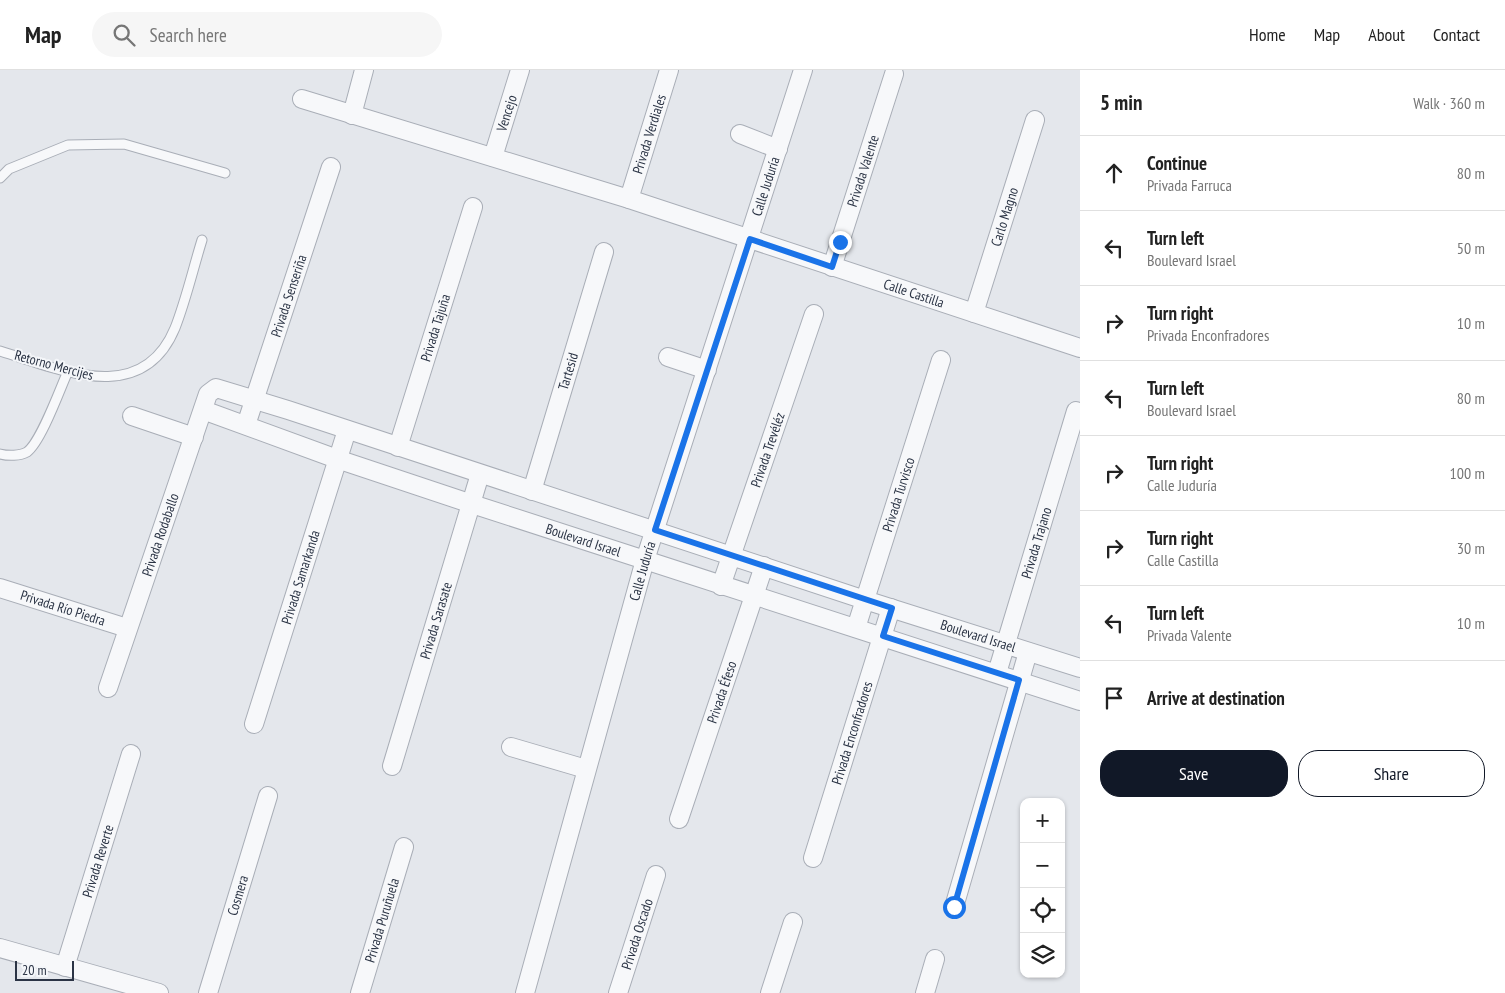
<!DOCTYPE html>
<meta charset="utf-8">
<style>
body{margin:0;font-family:"PT Sans Narrow",sans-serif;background:#f6f6f6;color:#222}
.controls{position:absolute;right:15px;bottom:15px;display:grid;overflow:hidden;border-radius:10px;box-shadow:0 1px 4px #0004}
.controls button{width:45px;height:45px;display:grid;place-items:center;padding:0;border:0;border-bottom:1px solid #e0e0e0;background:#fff;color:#222;font:25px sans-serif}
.scale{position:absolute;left:15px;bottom:12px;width:59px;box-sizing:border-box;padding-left:5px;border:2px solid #2b3445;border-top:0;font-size:14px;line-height:18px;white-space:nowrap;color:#2b3445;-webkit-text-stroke:4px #f4f6f9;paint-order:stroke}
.stop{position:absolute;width:15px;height:15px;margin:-11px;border:4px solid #1a73e8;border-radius:50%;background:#fff}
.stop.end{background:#1a73e8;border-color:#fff;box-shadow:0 1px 5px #0008}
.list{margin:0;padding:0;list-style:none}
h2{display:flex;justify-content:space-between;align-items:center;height:65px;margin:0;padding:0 20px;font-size:21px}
h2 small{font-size:16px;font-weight:400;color:#767676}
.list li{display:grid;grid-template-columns:32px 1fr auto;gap:15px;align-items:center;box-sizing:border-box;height:75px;padding:0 20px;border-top:1px solid #e0e0e0}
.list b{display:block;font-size:19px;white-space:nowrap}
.list p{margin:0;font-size:16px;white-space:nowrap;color:#767676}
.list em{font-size:16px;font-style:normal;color:#767676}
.actions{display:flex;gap:10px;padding:15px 20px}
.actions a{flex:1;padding:11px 0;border:1px solid #111827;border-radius:20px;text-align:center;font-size:18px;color:#111827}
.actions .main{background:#111827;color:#fff}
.icon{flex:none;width:28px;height:28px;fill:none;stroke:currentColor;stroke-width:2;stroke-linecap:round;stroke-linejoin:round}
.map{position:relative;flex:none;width:1080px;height:923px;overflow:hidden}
header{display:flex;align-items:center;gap:30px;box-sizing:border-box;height:70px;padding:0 25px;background:#fff;border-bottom:1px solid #e0e0e0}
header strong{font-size:24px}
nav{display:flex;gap:28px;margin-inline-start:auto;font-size:18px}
.search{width:350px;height:45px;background:#f6f6f6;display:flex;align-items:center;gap:12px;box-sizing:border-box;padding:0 18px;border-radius:28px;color:#767676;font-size:19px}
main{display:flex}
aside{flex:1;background:#fff}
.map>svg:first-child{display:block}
</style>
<header>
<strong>Map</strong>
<div class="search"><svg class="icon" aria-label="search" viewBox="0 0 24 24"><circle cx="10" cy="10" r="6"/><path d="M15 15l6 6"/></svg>Search here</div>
<nav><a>Home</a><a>Map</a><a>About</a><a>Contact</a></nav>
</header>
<main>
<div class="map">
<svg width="1080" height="923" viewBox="0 0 1080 923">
<rect width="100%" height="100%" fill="#e4e7ec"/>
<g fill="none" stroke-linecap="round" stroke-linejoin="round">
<defs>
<g id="service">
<path d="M 0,108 L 9,99 L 68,75 L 124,74 L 225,103"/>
<path d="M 0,281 C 59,299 142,338 175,258 C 186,230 193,199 202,170"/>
<path d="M 0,384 C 8,386 20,386 27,382 C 41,372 60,319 68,301"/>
</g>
<g id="minor">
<path id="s1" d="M 302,29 L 629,129 L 1080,278"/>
<path d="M 352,45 L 364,0"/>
<path d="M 740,64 L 778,79"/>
<path id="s2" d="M 493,87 L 520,0"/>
<path id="s3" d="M 629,129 L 669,0"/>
<path id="s4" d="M 832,197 L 894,4"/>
<path id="s5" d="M 974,243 L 1035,50"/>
<path d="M 668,287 L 707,300"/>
<path id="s6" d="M 203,340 L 337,389 L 472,434 L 1080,631"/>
<path d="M 132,346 L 194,367"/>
<path id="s7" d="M 246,355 L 331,97"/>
<path id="s8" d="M 398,377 L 473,137"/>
<path id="s9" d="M 532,421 L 604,182"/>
<path id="s10" d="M 721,516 L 814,244"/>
<path id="s11" d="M 0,518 L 127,558"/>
<path id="s12" d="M 856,558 L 941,290"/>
<path id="s13" d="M 997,603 L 1076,341"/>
<path id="s14" d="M 108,618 L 208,324 L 216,318 L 288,340 L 865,530 L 1080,598"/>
<path id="s15" d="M 254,654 L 347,360"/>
<path d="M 511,677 L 586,699"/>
<path id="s16" d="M 392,696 L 480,404"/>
<path id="s17" d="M 679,749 L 764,496"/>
<path id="s18" d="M 813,788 L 891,538"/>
<path d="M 954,837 L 1028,582"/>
<path d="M 0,878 L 159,923"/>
<path id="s19" d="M 65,897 L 131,684"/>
<path id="s20" d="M 208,923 L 268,726"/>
<path id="s21" d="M 360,923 L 404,777"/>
<path id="s22" d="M 525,923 L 645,490 L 803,0"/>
<path id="s23" d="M 618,923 L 656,805"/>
<path d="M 770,923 L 793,852"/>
<path d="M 925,923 L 935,889"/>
</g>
</defs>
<!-- service casing -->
<use href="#service" stroke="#a9aeb7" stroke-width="11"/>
<!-- minor casing -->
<use href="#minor" stroke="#a9aeb7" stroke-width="20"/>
<!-- service -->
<use href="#service" stroke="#f7f8fa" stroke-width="9"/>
<!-- minor -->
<use href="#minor" stroke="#f7f8fa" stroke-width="18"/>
</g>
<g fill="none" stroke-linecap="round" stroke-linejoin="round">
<!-- route -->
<path stroke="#1a73e8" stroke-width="6" d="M 840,172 L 832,197 L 750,169 L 655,460 L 892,538 L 883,566 L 1019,610 L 954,837"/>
</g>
<g text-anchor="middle" stroke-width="4" stroke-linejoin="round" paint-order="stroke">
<!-- street labels -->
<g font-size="14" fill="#2b3445" stroke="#f4f6f9">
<text dy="5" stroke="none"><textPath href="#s2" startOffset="46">Vencejo</textPath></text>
<text dy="5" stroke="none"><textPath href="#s3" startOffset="68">Privada Verdiales</textPath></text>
<text dy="5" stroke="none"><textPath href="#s4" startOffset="101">Privada Valente</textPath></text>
<text dy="5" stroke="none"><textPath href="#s22" startOffset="842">Calle Juduría</textPath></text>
<text dy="5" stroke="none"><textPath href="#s5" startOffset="101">Carlo Magno</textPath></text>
<text dy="5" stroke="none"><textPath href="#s1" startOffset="642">Calle Castilla</textPath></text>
<text dy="5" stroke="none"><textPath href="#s7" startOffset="136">Privada Senseriña</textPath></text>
<text dy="5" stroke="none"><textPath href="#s8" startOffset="125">Privada Tajuña</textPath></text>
<text transform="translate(54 295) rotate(15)" y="5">Retorno Mercijes</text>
<text dy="5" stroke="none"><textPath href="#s9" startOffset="125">Tartesid</textPath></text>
<text dy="5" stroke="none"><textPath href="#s10" startOffset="144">Privada Trevéléz</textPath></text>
<text dy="5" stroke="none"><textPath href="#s12" startOffset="140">Privada Turvisco</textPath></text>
<text dy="5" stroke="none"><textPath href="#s14" startOffset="162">Privada Rodaballo</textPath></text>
<text dy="5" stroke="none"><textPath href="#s6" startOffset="402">Boulevard Israel</textPath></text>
<text dy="5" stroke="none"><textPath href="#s13" startOffset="136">Privada Trajano</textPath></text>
<text dy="5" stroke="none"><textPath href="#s22" startOffset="438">Calle Juduría</textPath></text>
<text dy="5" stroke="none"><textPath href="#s15" startOffset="154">Privada Samarkanda</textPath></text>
<text dy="5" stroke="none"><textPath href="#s11" startOffset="66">Privada Río Piedra</textPath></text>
<text dy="5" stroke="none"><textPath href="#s16" startOffset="152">Privada Sarasate</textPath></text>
<text dy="5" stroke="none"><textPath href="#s14" startOffset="1122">Boulevard Israel</textPath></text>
<text dy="5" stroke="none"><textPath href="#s17" startOffset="134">Privada Éfeso</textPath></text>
<text dy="5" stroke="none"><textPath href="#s18" startOffset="131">Privada Enconfradores</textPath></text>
<text dy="5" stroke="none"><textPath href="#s19" startOffset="111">Privada Reverte</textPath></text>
<text dy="5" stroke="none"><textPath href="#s20" startOffset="102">Cosmera</textPath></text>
<text dy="5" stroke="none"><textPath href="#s21" startOffset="76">Privada Puruñuela</textPath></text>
<text dy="5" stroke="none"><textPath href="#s23" startOffset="62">Privada Oscado</textPath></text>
</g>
</g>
</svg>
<div class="controls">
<button>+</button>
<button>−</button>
<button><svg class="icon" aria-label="locate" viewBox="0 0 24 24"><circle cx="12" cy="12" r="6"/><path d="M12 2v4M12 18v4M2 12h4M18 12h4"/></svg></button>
<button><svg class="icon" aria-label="layers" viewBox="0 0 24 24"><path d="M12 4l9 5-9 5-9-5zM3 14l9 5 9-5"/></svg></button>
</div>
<div class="scale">20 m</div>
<div class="stop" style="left:954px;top:837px"></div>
<div class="stop end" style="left:840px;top:172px"></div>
</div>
<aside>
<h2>5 min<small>Walk · 360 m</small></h2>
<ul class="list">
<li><svg class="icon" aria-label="ahead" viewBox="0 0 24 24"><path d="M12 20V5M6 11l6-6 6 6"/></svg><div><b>Continue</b><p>Privada Farruca</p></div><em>80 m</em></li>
<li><svg class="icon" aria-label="left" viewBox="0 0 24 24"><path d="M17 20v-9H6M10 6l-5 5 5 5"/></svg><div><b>Turn left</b><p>Boulevard Israel</p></div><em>50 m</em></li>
<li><svg class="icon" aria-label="right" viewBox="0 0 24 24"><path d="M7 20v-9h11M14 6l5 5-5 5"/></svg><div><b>Turn right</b><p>Privada Enconfradores</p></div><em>10 m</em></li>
<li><svg class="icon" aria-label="left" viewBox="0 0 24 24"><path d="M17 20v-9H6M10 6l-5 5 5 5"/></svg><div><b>Turn left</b><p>Boulevard Israel</p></div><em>80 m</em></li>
<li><svg class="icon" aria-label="right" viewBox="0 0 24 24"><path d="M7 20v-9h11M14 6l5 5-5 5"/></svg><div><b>Turn right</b><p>Calle Juduría</p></div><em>100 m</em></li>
<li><svg class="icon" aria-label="right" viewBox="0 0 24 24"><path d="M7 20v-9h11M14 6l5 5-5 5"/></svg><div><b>Turn right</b><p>Calle Castilla</p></div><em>30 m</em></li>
<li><svg class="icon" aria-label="left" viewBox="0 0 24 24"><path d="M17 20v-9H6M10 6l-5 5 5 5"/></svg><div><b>Turn left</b><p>Privada Valente</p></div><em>10 m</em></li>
<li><svg class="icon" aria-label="arrive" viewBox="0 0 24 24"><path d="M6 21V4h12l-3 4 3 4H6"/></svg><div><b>Arrive at destination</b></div></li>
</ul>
<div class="actions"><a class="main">Save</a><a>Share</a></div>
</aside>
</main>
